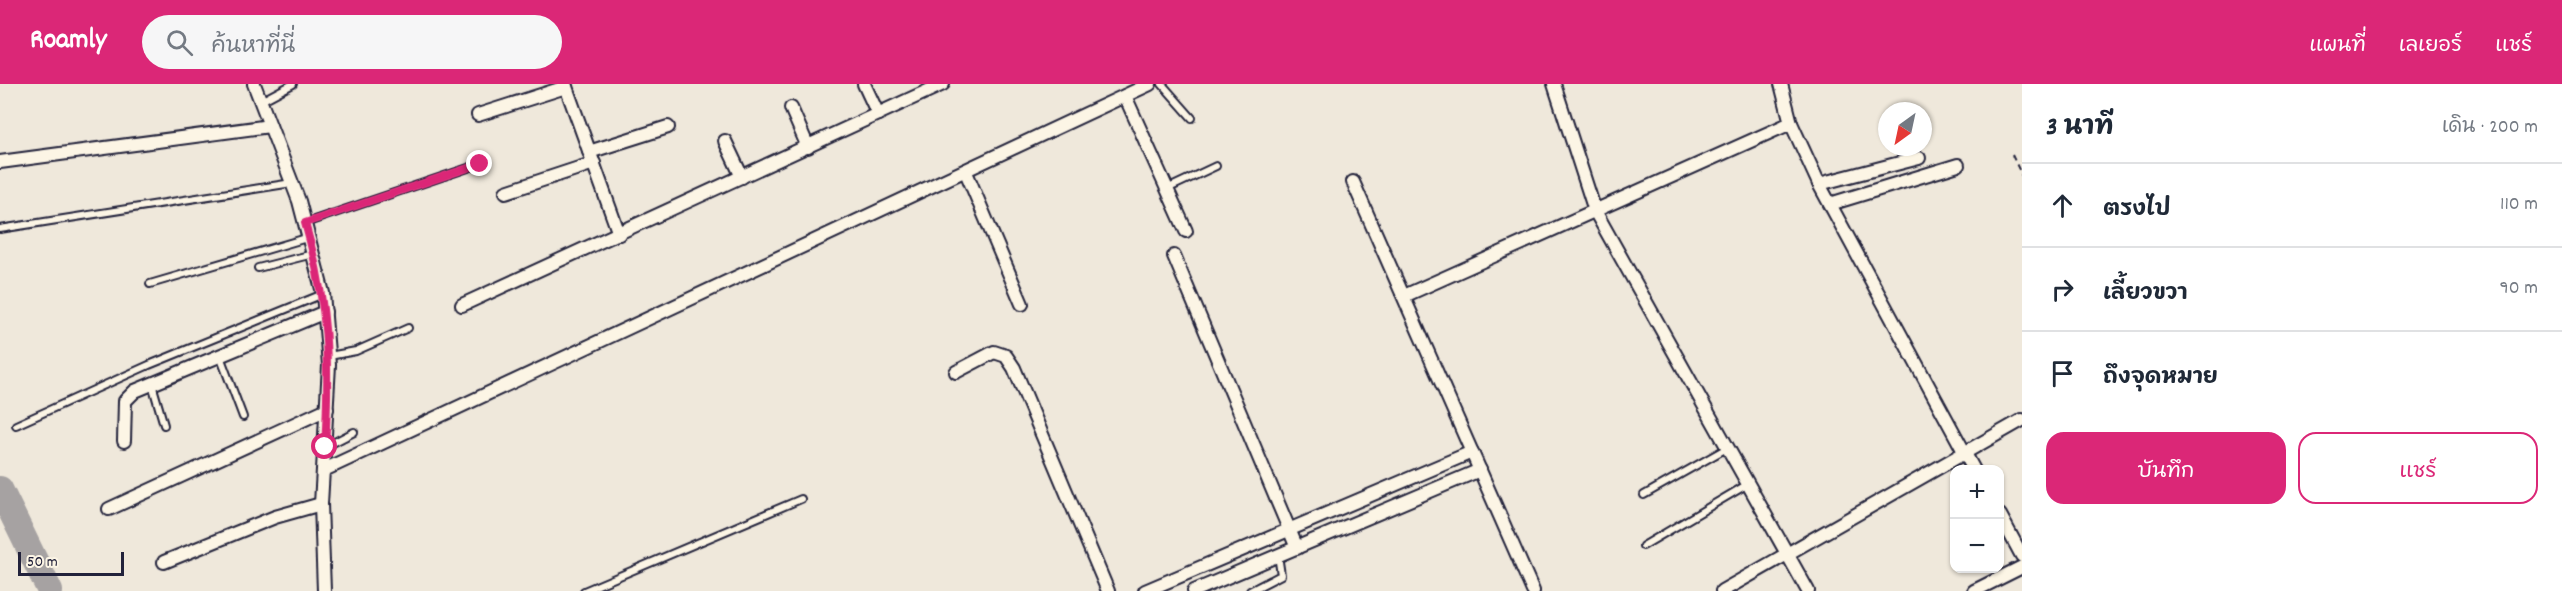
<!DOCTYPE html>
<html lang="th">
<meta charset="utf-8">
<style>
body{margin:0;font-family:Dekko,"Playpen Sans Thai",sans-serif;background:#f6f6f7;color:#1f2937}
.controls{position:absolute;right:18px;bottom:18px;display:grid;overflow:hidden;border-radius:12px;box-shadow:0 2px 4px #0004}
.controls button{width:54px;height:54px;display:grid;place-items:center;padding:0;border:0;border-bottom:2px solid #e0e1e3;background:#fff;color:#1f2937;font:30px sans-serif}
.compass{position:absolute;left:1878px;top:18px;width:54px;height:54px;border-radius:50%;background:#fff;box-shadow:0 2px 4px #0004;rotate:213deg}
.scale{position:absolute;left:18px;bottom:15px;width:106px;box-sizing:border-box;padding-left:6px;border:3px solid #22223b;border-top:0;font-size:16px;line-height:21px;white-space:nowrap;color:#22223b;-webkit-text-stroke:4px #fcf5e5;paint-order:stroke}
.stop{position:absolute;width:18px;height:18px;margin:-14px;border:4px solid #db2777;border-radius:50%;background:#fff}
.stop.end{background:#db2777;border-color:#fff;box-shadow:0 2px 6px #0008}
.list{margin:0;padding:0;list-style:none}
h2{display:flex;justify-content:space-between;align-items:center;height:78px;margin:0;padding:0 24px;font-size:26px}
h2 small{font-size:20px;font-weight:400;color:#747a83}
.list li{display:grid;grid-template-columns:39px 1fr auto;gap:18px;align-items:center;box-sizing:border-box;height:84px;padding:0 24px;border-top:2px solid #e0e1e3}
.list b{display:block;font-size:22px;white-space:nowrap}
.list em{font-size:20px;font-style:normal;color:#747a83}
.actions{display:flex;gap:12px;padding:18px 24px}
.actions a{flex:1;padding:14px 0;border:2px solid #db2777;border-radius:18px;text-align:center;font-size:21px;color:#db2777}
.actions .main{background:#db2777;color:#fff}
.icon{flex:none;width:33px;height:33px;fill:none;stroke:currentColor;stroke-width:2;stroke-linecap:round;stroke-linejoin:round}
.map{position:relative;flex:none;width:2022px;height:507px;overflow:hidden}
header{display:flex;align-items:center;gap:36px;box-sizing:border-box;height:84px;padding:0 30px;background:#db2777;color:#fff}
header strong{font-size:28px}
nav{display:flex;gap:33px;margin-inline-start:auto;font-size:21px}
.search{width:420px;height:54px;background:#f6f6f7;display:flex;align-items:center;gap:15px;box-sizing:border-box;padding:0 21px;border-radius:33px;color:#747a83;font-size:22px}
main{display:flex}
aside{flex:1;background:#fff}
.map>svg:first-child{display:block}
</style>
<header>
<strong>Roamly</strong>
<div class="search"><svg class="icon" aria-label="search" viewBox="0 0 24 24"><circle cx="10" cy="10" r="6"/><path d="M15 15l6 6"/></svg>ค้นหาที่นี่</div>
<nav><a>แผนที่</a><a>เลเยอร์</a><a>แชร์</a></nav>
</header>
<main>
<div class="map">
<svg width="2022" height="507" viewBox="0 0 2022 507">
<rect width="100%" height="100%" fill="#efe8db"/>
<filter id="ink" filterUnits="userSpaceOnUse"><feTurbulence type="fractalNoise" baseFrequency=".0167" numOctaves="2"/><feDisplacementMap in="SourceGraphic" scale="12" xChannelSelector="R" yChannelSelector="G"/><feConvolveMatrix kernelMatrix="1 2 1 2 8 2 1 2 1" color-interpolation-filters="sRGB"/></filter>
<g filter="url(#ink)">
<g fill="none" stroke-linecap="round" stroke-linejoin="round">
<!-- river -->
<path stroke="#a6a2a2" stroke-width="26" d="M 0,405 L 50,507"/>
<defs>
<g id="lane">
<path d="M 1162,0 L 1192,34"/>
<path d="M 261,17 L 293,0"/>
<path d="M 1167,105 L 1216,82"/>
<path d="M 305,139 L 480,80"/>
<path d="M 0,145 L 292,99"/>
<path d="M 258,184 L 313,170"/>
<path d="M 150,200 L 310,153"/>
<path d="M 220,272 L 243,333"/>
<path d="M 329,272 L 356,267 L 408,244"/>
<path d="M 152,300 L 164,341"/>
<path d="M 16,341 L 149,281 L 323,210"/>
<path d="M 325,363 L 354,348"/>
<path d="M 1644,411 L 1727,364"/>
<path d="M 1643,462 L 1748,400"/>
<path d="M 584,507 L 801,415"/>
<path d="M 1250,507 L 1281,491 L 1278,471"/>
</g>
<g id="street">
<path d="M 254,0 L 299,117 L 323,209 L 329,281 L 321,420 L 324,507"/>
<path d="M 565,0 L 619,150"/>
<path d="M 864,0 L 878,30"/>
<path d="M 1554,0 L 1595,127 L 1808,507"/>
<path d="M 1781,0 L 1791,39 L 1819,100 L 1974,386"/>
<path d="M 1125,12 L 1186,147"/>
<path d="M 791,24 L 808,63"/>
<path d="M 478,31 L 566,3"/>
<path d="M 725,57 L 742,93"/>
<path d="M 589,68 L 668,43"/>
<path d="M 0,78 L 270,42"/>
<path d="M 966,88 L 1022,220"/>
<path d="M 1353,98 L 1533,507"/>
<path d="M 1819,100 L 1919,74"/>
<path d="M 506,108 L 594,79"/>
<path d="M 1830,120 L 1958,81"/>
<path d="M 1174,172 L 1297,464"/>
<path d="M 1404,212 L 1791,39"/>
<path d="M 462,221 L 943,0"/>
<path d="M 956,288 L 994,268 L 1006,272 L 1014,284 L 1108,507"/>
<path d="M 124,357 L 125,317 L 135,307 L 325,228"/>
<path d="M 324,386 L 1150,0"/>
<path d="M 109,425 L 327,325"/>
<path d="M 2000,431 L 2022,472"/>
<path d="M 164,478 L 275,433 L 321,420"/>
<path d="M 1145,507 L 1472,368"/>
<path d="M 1194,507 L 1480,386"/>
<path d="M 1722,507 L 2022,336"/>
<path d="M 1974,507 L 2022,483"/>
</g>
</defs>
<!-- lane casing -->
<use href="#lane" stroke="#22223b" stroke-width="10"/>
<!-- street casing -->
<use href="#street" stroke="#22223b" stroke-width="16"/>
<!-- path -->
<path stroke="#22223b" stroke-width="2" stroke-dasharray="6 4.5" stroke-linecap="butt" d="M 2012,71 L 2022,92"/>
<!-- lane -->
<use href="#lane" stroke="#fcf5e5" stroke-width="6"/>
<!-- street -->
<use href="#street" stroke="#fcf5e5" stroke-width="12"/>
</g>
</g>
<g fill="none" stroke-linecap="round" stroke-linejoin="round" filter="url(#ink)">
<!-- route -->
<path stroke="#db2777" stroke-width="8" d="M 325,363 C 330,281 328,218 305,139 L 480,80"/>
</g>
</svg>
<div class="controls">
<button>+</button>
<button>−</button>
</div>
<svg class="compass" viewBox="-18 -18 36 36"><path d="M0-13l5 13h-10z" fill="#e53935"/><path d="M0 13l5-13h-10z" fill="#747a83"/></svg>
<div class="scale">50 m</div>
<div class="stop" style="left:325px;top:363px"></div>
<div class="stop end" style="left:480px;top:80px"></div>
</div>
<aside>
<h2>3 นาที<small>เดิน · 200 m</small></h2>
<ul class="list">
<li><svg class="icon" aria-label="ahead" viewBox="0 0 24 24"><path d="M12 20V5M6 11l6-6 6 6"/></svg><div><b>ตรงไป</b></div><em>110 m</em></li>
<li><svg class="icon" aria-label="right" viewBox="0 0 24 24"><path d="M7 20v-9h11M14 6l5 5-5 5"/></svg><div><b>เลี้ยวขวา</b></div><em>90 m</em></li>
<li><svg class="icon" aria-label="arrive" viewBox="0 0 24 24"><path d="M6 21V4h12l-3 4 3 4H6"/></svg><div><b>ถึงจุดหมาย</b></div></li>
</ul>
<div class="actions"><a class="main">บันทึก</a><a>แชร์</a></div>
</aside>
</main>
